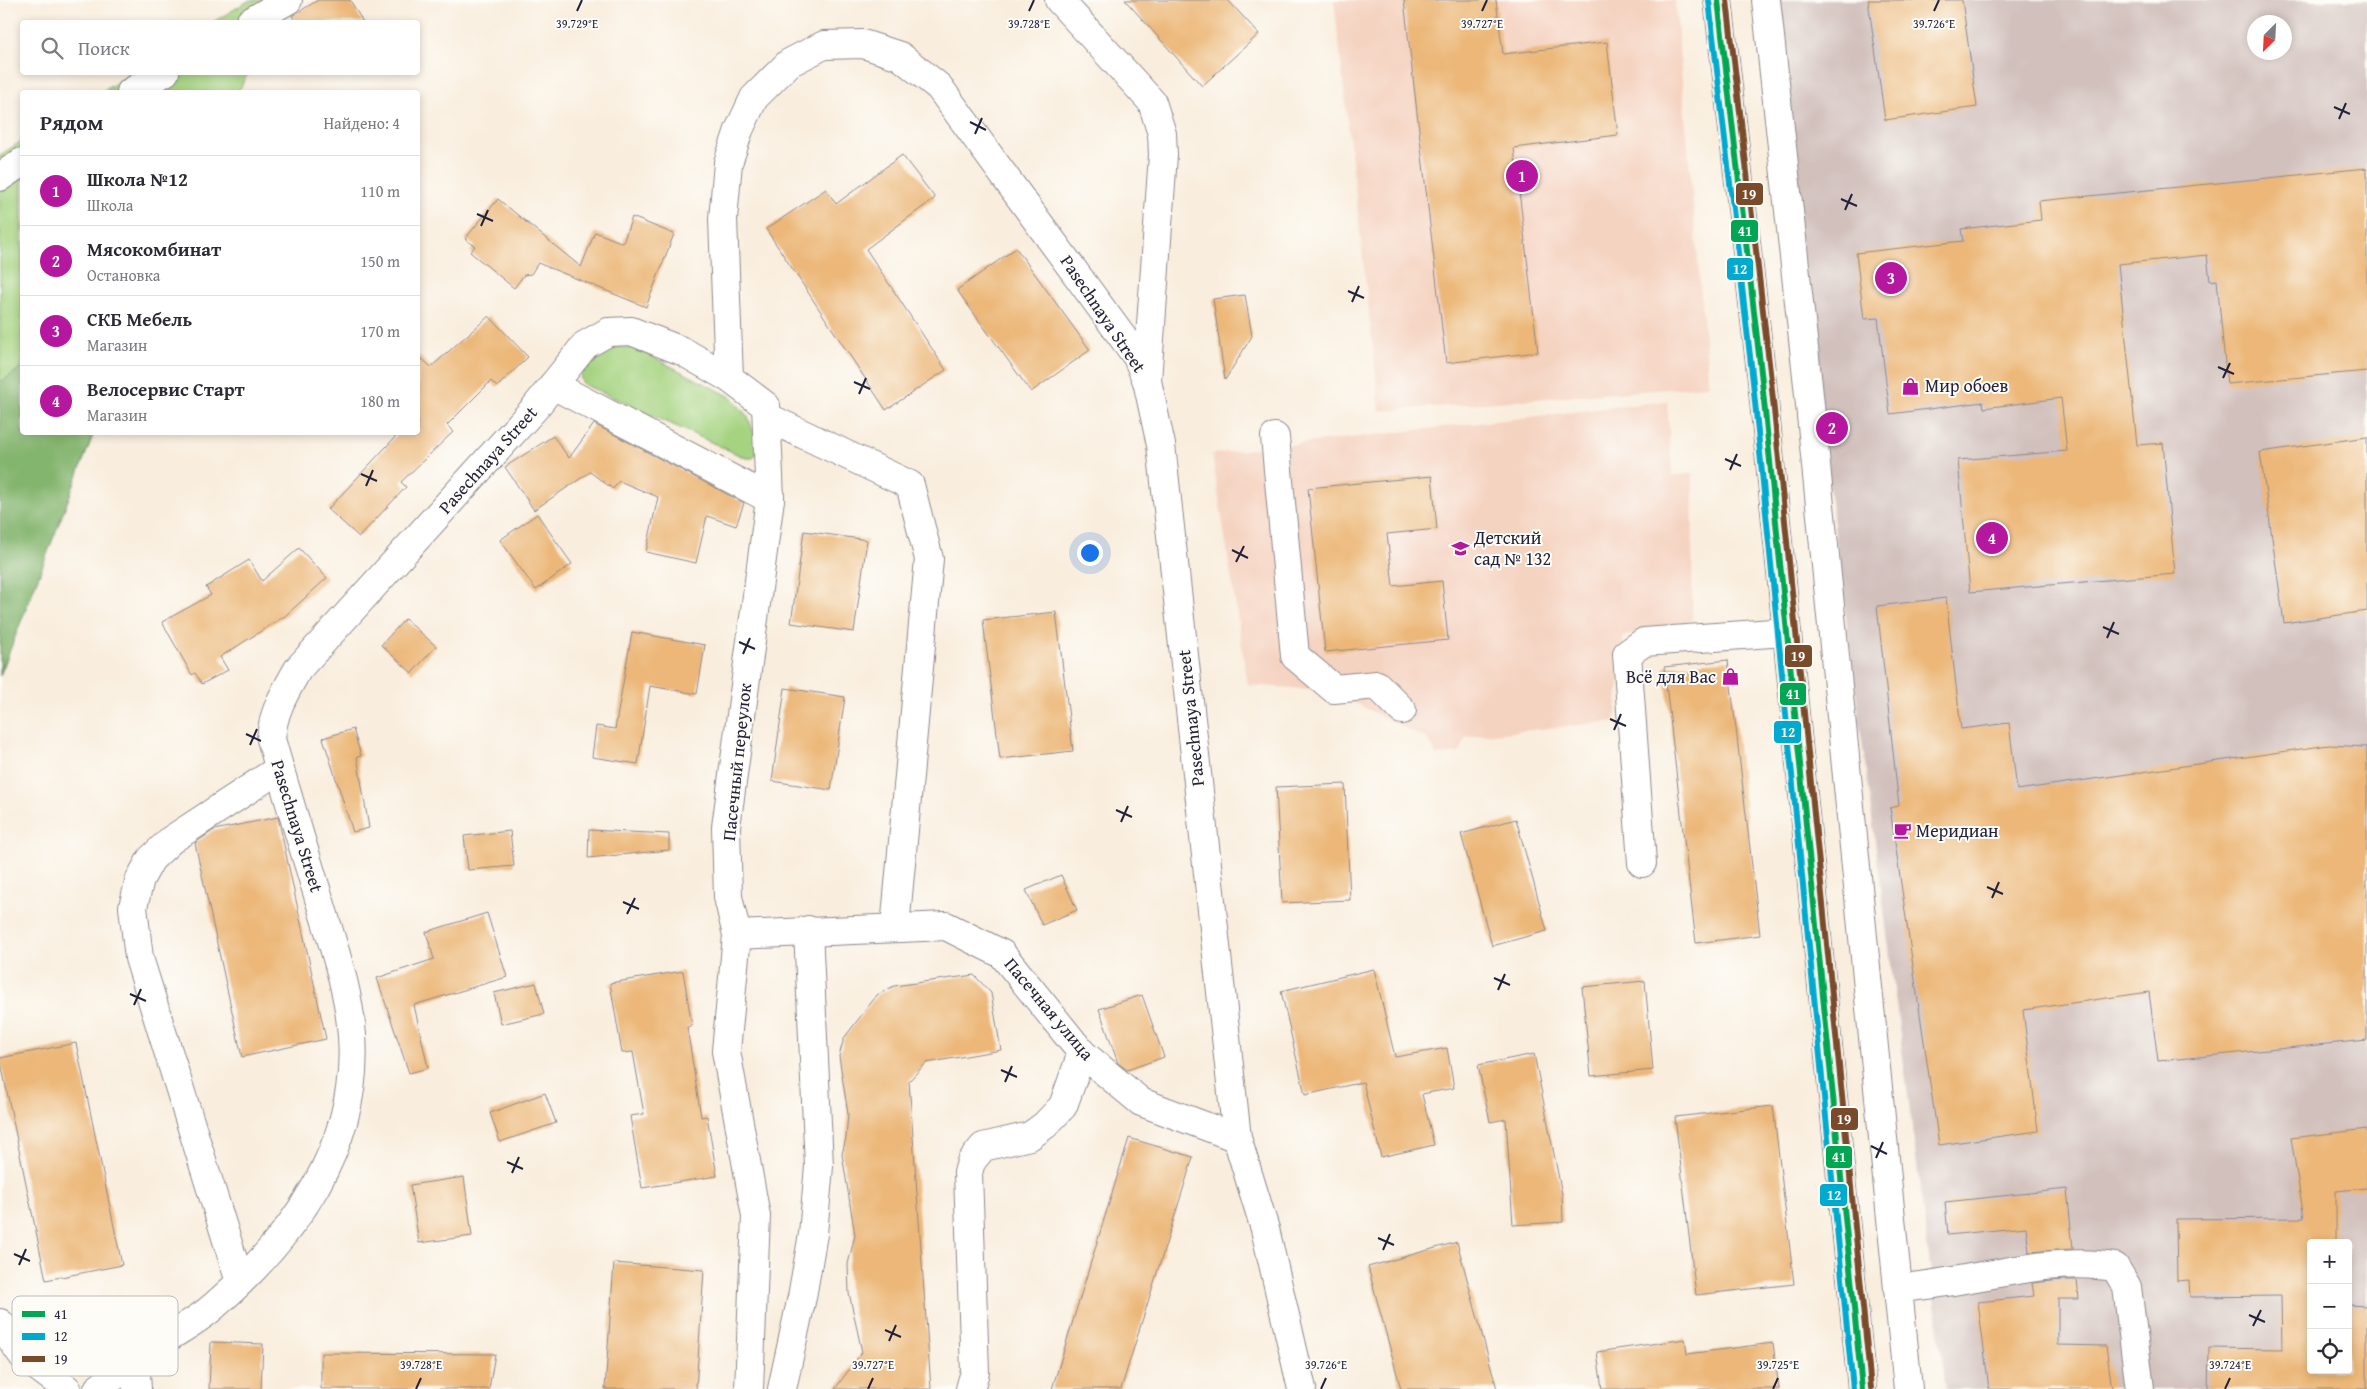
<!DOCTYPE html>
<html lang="ru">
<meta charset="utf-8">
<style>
body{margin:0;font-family:"Gentium Book Plus",serif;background:#f7f7f7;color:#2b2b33}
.controls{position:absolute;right:15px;bottom:15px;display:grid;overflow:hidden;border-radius:5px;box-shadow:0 2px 8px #0003}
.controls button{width:45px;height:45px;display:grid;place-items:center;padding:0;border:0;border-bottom:1px solid #e1e1e2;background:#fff;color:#2b2b33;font:25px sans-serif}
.compass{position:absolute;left:2247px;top:15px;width:45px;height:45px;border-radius:50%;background:#fff;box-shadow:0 2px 8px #0003;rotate:204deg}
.you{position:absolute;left:1089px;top:552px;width:18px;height:18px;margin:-12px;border:4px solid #fff;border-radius:50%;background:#1a73e8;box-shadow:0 0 0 8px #1a73e833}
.badge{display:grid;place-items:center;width:32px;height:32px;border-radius:50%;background:#b5179e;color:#fff;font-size:16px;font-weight:700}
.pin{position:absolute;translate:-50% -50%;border:2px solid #fff;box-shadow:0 1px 5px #0006}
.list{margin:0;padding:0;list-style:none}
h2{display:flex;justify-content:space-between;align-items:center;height:65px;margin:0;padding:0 20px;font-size:21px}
h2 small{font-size:16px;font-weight:400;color:#7c7c81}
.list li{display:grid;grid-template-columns:32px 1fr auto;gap:15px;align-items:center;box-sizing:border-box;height:70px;padding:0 20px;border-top:1px solid #e1e1e2}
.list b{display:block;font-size:19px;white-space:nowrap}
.list p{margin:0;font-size:16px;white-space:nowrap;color:#7c7c81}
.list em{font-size:16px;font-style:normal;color:#7c7c81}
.icon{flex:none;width:28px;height:28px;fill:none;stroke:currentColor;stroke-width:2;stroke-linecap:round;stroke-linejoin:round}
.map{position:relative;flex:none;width:2367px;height:1389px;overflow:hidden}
.search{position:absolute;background:#fff;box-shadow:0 2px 8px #0003;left:20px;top:20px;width:400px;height:55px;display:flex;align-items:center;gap:12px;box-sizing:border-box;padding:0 18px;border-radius:5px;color:#7c7c81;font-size:19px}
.panel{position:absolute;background:#fff;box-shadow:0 2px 8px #0003;left:20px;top:90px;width:400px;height:345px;border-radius:5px}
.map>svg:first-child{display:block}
</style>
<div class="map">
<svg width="2367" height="1389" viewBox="0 0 2367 1389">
<rect width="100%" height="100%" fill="#fdfcf7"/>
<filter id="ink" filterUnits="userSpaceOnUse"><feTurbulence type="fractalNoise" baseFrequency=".02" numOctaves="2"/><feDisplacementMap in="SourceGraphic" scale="10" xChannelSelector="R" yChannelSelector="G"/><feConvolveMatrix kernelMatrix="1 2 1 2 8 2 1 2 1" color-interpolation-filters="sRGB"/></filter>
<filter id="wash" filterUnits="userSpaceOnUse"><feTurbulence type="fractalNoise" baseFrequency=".0096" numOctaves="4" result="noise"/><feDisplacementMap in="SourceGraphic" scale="20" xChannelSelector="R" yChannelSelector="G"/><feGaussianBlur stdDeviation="1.12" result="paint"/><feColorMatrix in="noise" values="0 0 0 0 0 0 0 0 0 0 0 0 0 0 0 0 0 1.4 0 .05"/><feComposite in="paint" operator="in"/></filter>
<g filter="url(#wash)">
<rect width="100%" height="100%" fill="#f9eede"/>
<!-- built -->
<g fill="#f5d3c1">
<path d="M 1334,0 L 1675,0 L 1709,386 L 1380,411 Z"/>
<path d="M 1667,401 L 1672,476 L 1693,473 L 1692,620 L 1624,636 L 1615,721 L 1466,737 L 1460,753 L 1436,755 L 1429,740 L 1331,691 L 1248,685 L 1212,454 Z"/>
</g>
<!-- industrial -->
<path fill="#d1c0bc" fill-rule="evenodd" d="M 1766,0 L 2367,0 L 2367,1389 L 1946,1389 ZM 2254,22 L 2284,22 L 2284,52 L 2254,52 ZM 2311,1243 L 2348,1243 L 2348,1370 L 2311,1370 Z"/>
<!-- green -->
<g fill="#a5d380" stroke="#647a5e">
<path d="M 250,0 L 281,0 L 271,22 L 213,22 Z"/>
<path d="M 133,73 L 248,73 L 238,92 L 101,92 Z"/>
<path d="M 22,141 L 22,367 L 0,383 L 0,155 Z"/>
<path d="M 618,347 L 635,348 L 731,397 L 748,417 L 757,442 L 757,452 L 753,458 L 746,458 L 583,384 L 580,376 L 590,358 Z"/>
</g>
<!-- forest -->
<path fill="#84b56e" stroke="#536c54" d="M 22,367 L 22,432 L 94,433 L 0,676 L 0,383 Z"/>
<g id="blocks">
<!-- building -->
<g fill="#ecb778">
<path d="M 318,0 L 350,0 L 363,22 L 296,22 L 292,16 Z"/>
<path d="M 1125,0 L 1228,0 L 1259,34 L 1202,86 Z"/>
<path d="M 1404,0 L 1496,0 L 1503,54 L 1607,42 L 1618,135 L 1514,148 L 1538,352 L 1446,363 Z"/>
<path d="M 1868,0 L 1962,0 L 1977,107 L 1885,120 Z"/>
<path d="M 902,155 L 935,198 L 866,249 L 946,370 L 886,410 L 766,229 L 826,189 L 836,204 Z"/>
<path d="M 2367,168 L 2367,371 L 2227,384 L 2217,280 L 2210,281 L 2207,255 L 2118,264 L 2137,445 L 2163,443 L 2175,574 L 1970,592 L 1958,460 L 2067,451 L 2061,398 L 1984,408 L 1983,402 L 1890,414 L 1878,318 L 1864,319 L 1856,253 L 1963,241 L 1961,229 L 2041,220 L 2039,201 Z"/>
<path d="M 498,199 L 581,267 L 595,232 L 623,243 L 632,217 L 674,234 L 646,307 L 538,263 L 531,274 L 524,275 L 514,288 L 470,252 L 475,246 L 465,239 Z"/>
<path d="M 1016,248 L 1090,350 L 1031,392 L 957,290 Z"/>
<path d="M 1245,295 L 1252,336 L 1225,380 L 1213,299 Z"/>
<path d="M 489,316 L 528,357 L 497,387 L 491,381 L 447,425 L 453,432 L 401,482 L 406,487 L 359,537 L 328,509 L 400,432 L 418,432 L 418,355 L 431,367 Z"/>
<path d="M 594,424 L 744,503 L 736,526 L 707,516 L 696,563 L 646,552 L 658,497 L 619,481 L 613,489 L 590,472 L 534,510 L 505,467 L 553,436 L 569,458 Z"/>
<path d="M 2367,437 L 2367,611 L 2284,623 L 2260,452 Z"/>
<path d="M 1432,476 L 1437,529 L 1387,534 L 1393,586 L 1442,581 L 1448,640 L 1325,652 L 1308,488 Z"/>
<path d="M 537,514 L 572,564 L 536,590 L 500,540 Z"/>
<path d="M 804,531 L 867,540 L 854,632 L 791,623 Z"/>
<path d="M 299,548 L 327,578 L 285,616 L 220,657 L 228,670 L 202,684 L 195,673 L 192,675 L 162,622 L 211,595 L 206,587 L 249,560 L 262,581 Z"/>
<path d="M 1946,598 L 1961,729 L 2009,723 L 2017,790 L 2329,745 L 2367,747 L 2367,1040 L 2158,1061 L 2149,992 L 2023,1010 L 2038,1131 L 1939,1145 L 1890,808 L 1899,806 L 1877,606 Z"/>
<path d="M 1056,612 L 1073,751 L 1000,759 L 983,620 Z"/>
<path d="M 405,619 L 436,646 L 412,673 L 381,645 Z"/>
<path d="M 632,632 L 705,645 L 697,694 L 650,686 L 638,764 L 592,757 L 596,726 L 615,729 Z"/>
<path d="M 1728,660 L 1760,935 L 1696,943 L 1664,667 Z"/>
<path d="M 785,688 L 845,697 L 831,790 L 772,781 Z"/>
<path d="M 353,729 L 361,756 L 357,757 L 369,828 L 353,832 L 323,738 Z"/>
<path d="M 1345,784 L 1350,900 L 1282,903 L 1276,787 Z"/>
<path d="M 278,817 L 326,1039 L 242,1057 L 195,843 L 214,830 Z"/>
<path d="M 1516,819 L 1547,931 L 1492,946 L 1461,834 Z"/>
<path d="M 589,830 L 669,834 L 669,850 L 588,858 Z"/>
<path d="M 510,831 L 514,866 L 468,870 L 464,836 Z"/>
<path d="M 1061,875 L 1077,910 L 1042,925 L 1026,890 Z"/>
<path d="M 487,913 L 507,977 L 414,1005 L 428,1068 L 409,1073 L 377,978 L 434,959 L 426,932 Z"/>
<path d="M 1374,969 L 1395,1057 L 1447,1048 L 1454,1088 L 1422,1094 L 1434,1145 L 1381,1157 L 1363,1082 L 1305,1095 L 1281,991 Z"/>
<path d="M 683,971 L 692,1026 L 687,1027 L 701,1117 L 707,1116 L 717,1176 L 642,1188 L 630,1116 L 644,1114 L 633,1052 L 622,1053 L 610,983 Z"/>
<path d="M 974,975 L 991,993 L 1001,1050 L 926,1063 L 909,1081 L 931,1389 L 835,1389 L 862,1352 L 849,1293 L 848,1264 L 855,1235 L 842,1154 L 846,1138 L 848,1114 L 839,1056 L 844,1038 L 877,995 L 894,986 Z"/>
<path d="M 1645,981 L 1653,1070 L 1591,1076 L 1582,987 Z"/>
<path d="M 536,983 L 544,1014 L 501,1024 L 494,993 Z"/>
<path d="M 1142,995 L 1164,1057 L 1127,1070 L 1118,1063 L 1099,1009 Z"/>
<path d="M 76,1043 L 122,1265 L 46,1280 L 0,1058 Z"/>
<path d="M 1534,1054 L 1562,1194 L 1563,1222 L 1513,1225 L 1506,1119 L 1490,1122 L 1478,1065 Z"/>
<path d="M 545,1093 L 556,1123 L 500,1142 L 490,1113 Z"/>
<path d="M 1773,1106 L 1794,1284 L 1696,1295 L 1675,1117 Z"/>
<path d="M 2367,1129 L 2367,1188 L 2336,1191 L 2336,1243 L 2311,1243 L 2311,1370 L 2348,1370 L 2348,1305 L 2367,1306 L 2367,1389 L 2208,1389 L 2209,1348 L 2282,1349 L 2281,1296 L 2190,1297 L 2189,1280 L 2177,1281 L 2176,1219 L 2304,1218 L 2291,1138 Z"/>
<path d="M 1129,1138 L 1193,1157 L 1121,1389 L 1052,1389 Z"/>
<path d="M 464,1177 L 472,1236 L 419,1243 L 410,1185 Z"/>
<path d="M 2067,1189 L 2073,1249 L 2029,1252 L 2026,1227 L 1948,1235 L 1945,1202 Z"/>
<path d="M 1457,1242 L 1497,1389 L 1401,1389 L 1368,1267 Z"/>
<path d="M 614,1263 L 704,1270 L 696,1389 L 605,1389 Z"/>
<path d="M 2062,1280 L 2077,1280 L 2079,1299 L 2058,1299 L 2058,1345 L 2106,1346 L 2112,1389 L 1989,1389 L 1978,1302 L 2034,1296 L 2032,1283 Z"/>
<path d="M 1685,1339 L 1687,1354 L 1773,1343 L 1779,1389 L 1602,1389 L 1597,1352 Z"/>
<path d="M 211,1342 L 263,1344 L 261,1389 L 209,1389 Z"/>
<path d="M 321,1353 L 495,1354 L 489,1389 L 321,1389 Z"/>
</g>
</g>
</g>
<g filter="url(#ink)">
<use href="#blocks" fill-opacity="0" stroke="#8e888c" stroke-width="1"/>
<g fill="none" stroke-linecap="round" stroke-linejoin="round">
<defs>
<g id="minor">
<path d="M 1059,0 L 1152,102 L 1162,134 L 1163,155 L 1147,381"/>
<path d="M 250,22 L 288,0"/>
<path d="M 131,92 L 165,72"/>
<path d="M 0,177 L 22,162"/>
<path d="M 729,378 L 723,219 L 728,163 L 739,130 L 754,98 L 789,63 L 824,45 L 863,44 L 900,56 L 939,87 L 1137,357 L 1147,381 L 1161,445 L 1237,1138"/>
<path d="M 553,385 L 770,499"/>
<path d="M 767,417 L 910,485 L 929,559 L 895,928"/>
<path d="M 1275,437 L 1295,656 L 1334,689 L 1377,685 L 1402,710"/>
<path d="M 1642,863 L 1627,654 L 1644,642 L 1787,632"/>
<path d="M 737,935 L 946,926 L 1002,954 L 1082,1053 L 1141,1102 L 1237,1138 L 1265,1229 L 1302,1389"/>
<path d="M 240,1282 L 139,958 L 133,907 L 140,879 L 151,859 L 171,840 L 279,769"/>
<path d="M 1898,1288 C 1970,1284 2043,1255 2115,1267 L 2127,1287 L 2140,1389"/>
<path d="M 0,1323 L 23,1356 L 67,1389"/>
<path d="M 135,1360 L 137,1389"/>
<path d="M 98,1389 C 120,1371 143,1355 166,1339 C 182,1328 200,1319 214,1306 C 293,1238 360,1145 352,1036 C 349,990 334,949 321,905 C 304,850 287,795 271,739 C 273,711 284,694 298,669 L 534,409 L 585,345 L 608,332 L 631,331 L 682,351 L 729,378 L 766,406 L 770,499 L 726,827 L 728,897 L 737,935 L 726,1051 L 756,1216 L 749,1389"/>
<path d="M 782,1389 L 802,1297 L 813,1234 L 819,1166 L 808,930"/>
<path d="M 970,1389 L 975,1372 L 968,1173 L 971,1162 L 983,1147 L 1030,1136 L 1045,1125 L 1063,1106 L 1082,1053"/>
</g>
<g id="major">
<path d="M 1718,0 L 1762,381 L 1862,1389"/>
<path d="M 1766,0 L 1808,385 L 1908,1389"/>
</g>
</defs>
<!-- minor casing -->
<use href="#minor" stroke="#8e888c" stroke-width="30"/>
<!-- major casing -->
<use href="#major" stroke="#8e888c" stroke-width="30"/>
<!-- minor -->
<use href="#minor" stroke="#fff" stroke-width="28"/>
<!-- major -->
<use href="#major" stroke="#fff" stroke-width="28"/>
<defs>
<path id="bus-1" d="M 1718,0 L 1762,381 L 1862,1389"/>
<path id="bus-2" d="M 1709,1 L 1753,382 L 1853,1389"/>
<path id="bus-3" d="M 1727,0 L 1771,380 L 1871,1388"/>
</defs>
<!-- bus-1 casing -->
<use href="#bus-1" stroke="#fdfcf7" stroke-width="10"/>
<!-- bus-2 casing -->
<use href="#bus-2" stroke="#fdfcf7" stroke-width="10"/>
<!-- bus-3 casing -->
<use href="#bus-3" stroke="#fdfcf7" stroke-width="10"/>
<!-- bus-1 -->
<use href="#bus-1" stroke="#00a651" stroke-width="6"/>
<!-- bus-2 -->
<use href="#bus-2" stroke="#00a9ce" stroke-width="6"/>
<!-- bus-3 -->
<use href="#bus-3" stroke="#7a4b2a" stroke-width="6"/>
</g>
</g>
<!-- ticks -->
<path fill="none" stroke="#22223b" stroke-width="2" d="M 577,11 L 582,0M 1029,11 L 1034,0M 1482,11 L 1487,0M 1934,11 L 1939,0M 2334,107 L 2350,114M 2339,119 L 2346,103M 970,122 L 986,130M 975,134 L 982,118M 1841,199 L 1857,206M 1845,210 L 1852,194M 477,214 L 493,221M 481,226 L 488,210M 1348,291 L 1364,298M 1352,302 L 1359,286M 2218,367 L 2234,374M 2223,378 L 2230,363M 854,382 L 870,389M 859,394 L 866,378M 1725,459 L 1741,466M 1730,470 L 1737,454M 361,474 L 377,481M 366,486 L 373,470M 1232,550 L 1248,558M 1236,562 L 1244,546M 2103,627 L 2119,634M 2107,638 L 2114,622M 739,642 L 755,649M 743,654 L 750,638M 1610,719 L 1626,726M 1614,730 L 1621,714M 246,734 L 261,741M 250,745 L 257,729M 1116,810 L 1132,817M 1121,822 L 1128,806M 1987,887 L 2003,894M 1992,898 L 1999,882M 623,902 L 639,909M 627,914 L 635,898M 1494,978 L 1510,985M 1498,990 L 1505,974M 130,994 L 146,1001M 134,1005 L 141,989M 1001,1070 L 1017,1077M 1005,1082 L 1012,1066M 1871,1146 L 1887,1154M 1876,1158 L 1883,1142M 507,1162 L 523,1169M 512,1173 L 519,1157M 1378,1238 L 1394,1245M 1383,1250 L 1390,1234M 14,1254 L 30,1261M 19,1265 L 26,1249M 2249,1315 L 2265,1322M 2253,1326 L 2261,1310M 885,1330 L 901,1337M 889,1341 L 896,1325M 416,1389 L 421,1378M 868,1389 L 873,1378M 1321,1389 L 1326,1378M 1773,1389 L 1778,1378M 2225,1389 L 2230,1378"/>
<!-- icons -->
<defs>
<symbol id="shop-bare" viewBox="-9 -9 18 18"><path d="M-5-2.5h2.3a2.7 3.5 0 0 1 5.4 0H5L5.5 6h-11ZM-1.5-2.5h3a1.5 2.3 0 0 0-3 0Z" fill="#b5179e" stroke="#fdfcf7" stroke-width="2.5" paint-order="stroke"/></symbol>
<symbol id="school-bare" viewBox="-9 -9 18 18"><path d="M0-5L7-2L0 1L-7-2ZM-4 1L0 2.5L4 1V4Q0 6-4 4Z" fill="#b5179e" stroke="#fdfcf7" stroke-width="2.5" paint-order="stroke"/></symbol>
<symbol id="cafe-bare" viewBox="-9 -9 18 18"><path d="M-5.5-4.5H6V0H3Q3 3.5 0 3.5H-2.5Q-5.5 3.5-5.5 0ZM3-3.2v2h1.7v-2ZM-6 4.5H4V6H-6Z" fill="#b5179e" stroke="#fdfcf7" stroke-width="2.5" paint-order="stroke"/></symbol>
</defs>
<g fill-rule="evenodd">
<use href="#shop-bare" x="1898" y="374" width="25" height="25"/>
<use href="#school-bare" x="1448" y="536" width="25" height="25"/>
<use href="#shop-bare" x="1718" y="664" width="25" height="25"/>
<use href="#cafe-bare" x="1890" y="818" width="25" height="25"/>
</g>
<g text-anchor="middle" stroke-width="4" stroke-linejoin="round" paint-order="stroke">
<!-- street labels -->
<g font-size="18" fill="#22223b" stroke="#fdfcf7">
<text transform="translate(1103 314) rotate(56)" y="6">Pasechnaya Street</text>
<text transform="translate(488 460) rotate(-48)" y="6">Pasechnaya Street</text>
<text transform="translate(1191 718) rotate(-96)" y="6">Pasechnaya Street</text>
<text transform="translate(737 762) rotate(-84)" y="6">Пасечный переулок</text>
<text transform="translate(297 826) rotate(73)" y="6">Pasechnaya Street</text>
<text transform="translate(1049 1009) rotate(50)" y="6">Пасечная улица</text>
</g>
<!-- poi labels -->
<g font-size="18" fill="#22223b" stroke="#fdfcf7" text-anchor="start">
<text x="1925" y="392">Мир обоев</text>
<text x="1474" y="544">Детский<tspan x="1474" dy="21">сад № 132</tspan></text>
<text x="1716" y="683" text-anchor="end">Всё для Вас</text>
<text x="1916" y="837">Меридиан</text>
</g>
</g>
<!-- legend -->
<rect x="12" y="1296" width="166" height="80" rx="8" fill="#fdfcf7" stroke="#bbbbbf" stroke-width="1"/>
<rect x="22" y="1311" width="23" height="6" fill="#00a651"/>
<rect x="22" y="1333" width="23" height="7" fill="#00a9ce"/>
<rect x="22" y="1356" width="23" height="6" fill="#7a4b2a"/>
<g font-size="14" fill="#22223b">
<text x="54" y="1319">41</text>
<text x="54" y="1341">12</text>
<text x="54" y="1364">19</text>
</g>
<g font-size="12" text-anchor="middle" fill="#22223b" stroke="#fdfcf7" stroke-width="4" stroke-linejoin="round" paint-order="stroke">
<text x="577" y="28">39.729°E</text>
<text x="1029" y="28">39.728°E</text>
<text x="1482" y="28">39.727°E</text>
<text x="1934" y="28">39.726°E</text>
<text x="421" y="1369">39.728°E</text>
<text x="873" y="1369">39.727°E</text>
<text x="1326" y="1369">39.726°E</text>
<text x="1778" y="1369">39.725°E</text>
<text x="2230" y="1369">39.724°E</text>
</g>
<g stroke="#fdfcf7" stroke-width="2">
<rect x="1735" y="182" width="29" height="24" rx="5" fill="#7a4b2a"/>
<rect x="1730" y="219" width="29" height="24" rx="5" fill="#00a651"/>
<rect x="1726" y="257" width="28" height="24" rx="5" fill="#00a9ce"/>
<rect x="1784" y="644" width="29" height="24" rx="5" fill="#7a4b2a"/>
<rect x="1779" y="682" width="28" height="24" rx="5" fill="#00a651"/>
<rect x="1773" y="720" width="29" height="24" rx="5" fill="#00a9ce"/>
<rect x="1830" y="1107" width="29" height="24" rx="5" fill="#7a4b2a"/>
<rect x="1825" y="1145" width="28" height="24" rx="5" fill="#00a651"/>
<rect x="1819" y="1183" width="29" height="24" rx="5" fill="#00a9ce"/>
</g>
<g font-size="14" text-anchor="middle" font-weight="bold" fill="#fff">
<text x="1749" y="199">19</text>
<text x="1745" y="236">41</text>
<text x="1740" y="274">12</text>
<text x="1798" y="661">19</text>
<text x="1793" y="699">41</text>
<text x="1788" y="737">12</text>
<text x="1844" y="1124">19</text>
<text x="1839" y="1162">41</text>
<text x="1834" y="1200">12</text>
</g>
</svg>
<div class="controls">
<button>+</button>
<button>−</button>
<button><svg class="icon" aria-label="locate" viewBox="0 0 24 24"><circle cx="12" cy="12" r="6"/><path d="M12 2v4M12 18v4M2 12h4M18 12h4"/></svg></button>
</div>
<svg class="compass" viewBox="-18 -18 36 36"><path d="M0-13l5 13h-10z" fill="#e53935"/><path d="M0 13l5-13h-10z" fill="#7c7c81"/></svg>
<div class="you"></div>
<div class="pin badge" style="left:1522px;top:176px">1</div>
<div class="pin badge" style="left:1832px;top:428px">2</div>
<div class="pin badge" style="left:1891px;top:278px">3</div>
<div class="pin badge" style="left:1992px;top:538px">4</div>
<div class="search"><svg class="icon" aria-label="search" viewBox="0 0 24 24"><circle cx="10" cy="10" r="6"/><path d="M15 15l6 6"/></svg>Поиск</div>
<section class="panel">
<h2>Рядом<small>Найдено: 4</small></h2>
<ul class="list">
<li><span class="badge">1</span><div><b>Школа №12</b><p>Школа</p></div><em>110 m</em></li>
<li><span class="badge">2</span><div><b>Мясокомбинат</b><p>Остановка</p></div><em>150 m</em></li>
<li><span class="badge">3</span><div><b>СКБ Мебель</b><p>Магазин</p></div><em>170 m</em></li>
<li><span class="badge">4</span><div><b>Велосервис Старт</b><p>Магазин</p></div><em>180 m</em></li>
</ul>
</section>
</div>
